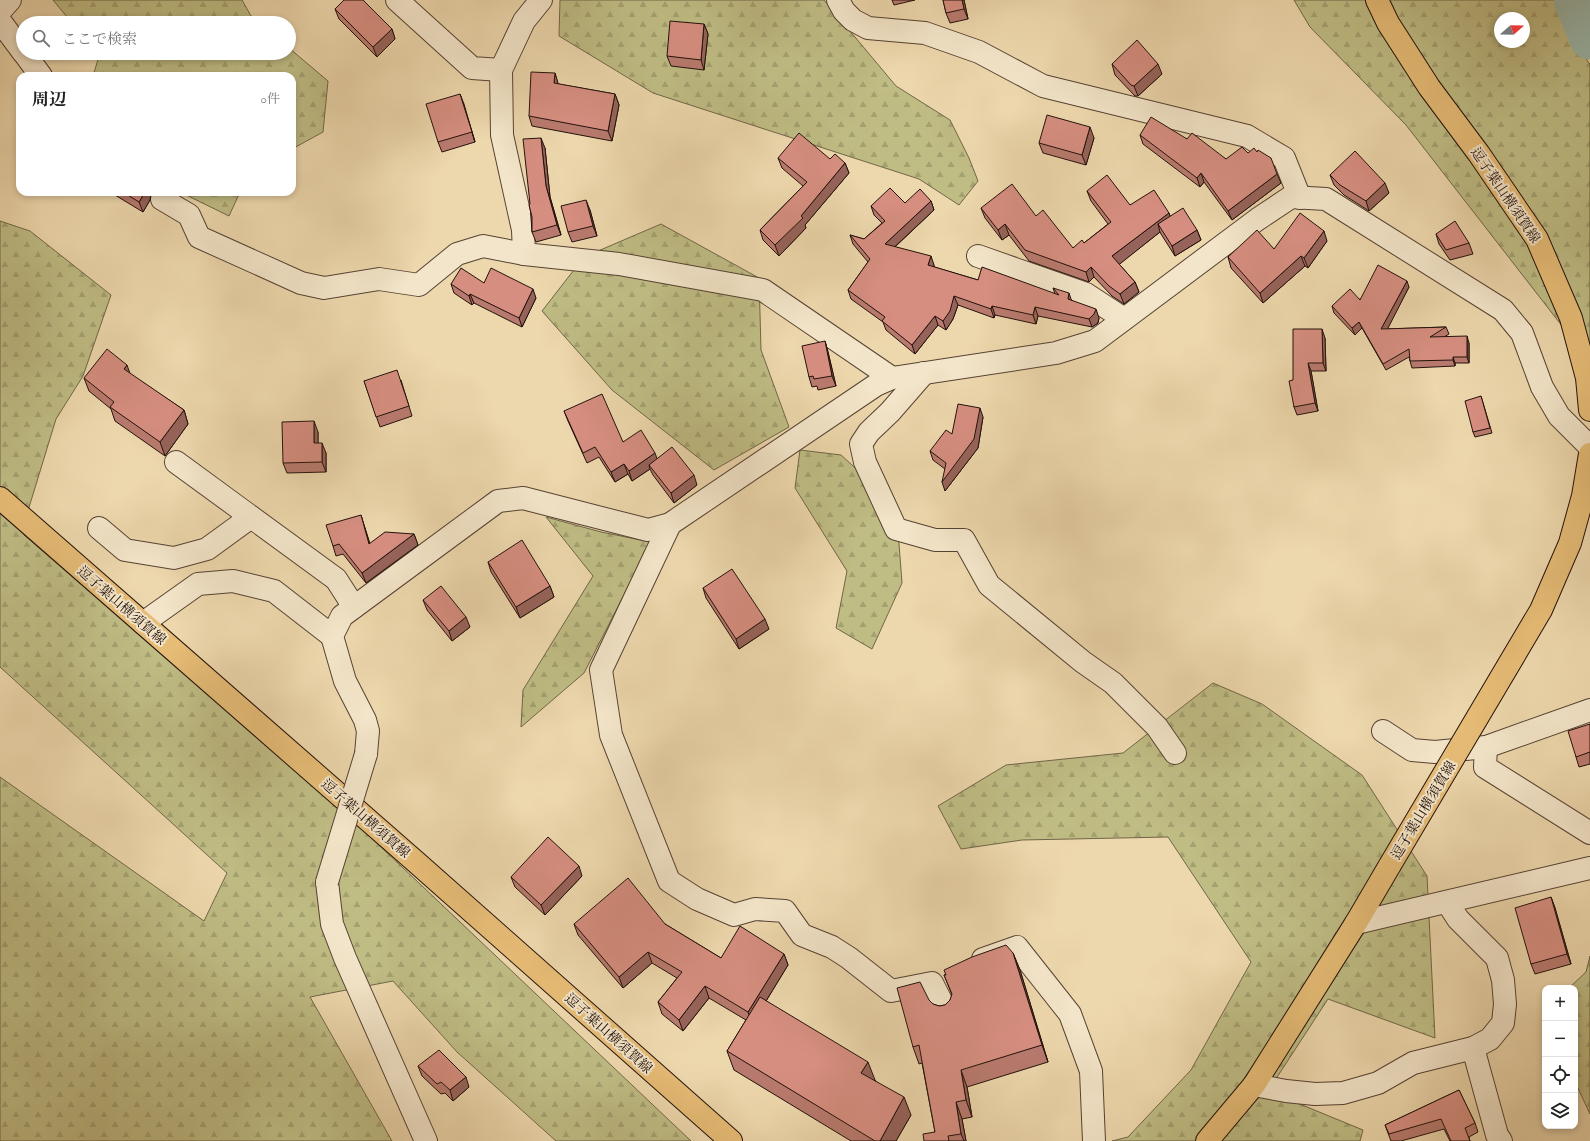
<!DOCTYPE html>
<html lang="ja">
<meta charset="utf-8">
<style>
body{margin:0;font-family:"IM FELL English","Noto Serif JP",serif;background:#f6f6f6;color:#222}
.controls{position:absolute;right:12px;bottom:12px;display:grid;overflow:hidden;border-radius:8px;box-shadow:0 2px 6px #0003}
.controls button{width:36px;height:36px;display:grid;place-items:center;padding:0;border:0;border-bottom:1px solid #e0e0e0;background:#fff;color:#222;font:20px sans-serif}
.compass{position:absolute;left:1494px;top:12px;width:36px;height:36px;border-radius:50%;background:#fff;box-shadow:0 2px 6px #0003;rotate:70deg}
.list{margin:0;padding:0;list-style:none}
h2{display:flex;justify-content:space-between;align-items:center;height:52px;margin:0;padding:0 16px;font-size:17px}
h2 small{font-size:13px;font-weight:400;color:#767676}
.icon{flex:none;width:22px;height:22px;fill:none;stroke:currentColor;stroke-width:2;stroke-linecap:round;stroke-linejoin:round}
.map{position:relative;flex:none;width:1590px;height:1141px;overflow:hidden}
.search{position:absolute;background:#fff;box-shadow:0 2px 6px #0003;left:16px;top:16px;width:280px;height:44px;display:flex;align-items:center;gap:10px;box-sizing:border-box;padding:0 14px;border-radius:22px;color:#767676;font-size:15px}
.panel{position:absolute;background:#fff;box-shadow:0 2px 6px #0003;left:16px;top:72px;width:280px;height:124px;border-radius:12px}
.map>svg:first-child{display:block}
</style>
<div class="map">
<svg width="1590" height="1141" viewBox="0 0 1590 1141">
<defs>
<pattern id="forest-firs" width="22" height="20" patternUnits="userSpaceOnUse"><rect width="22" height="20" fill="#bfbc84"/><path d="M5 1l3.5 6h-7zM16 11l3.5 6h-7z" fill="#a4a171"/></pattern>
</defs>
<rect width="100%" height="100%" fill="#edd7ac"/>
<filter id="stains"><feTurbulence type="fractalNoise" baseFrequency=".005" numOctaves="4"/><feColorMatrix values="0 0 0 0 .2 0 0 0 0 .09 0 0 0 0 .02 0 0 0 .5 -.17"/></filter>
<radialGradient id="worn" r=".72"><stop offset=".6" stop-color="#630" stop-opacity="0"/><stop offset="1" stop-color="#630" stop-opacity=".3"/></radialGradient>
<!-- forest -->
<g fill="url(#forest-firs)" stroke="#716648" fill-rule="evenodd">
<path d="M 53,0 L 242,0 L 251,16 L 260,23 L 72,23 Z"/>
<path d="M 560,0 L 824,0 L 896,86 L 950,120 L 969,158 L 978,181 L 959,205 L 919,179 L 653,93 L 559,36 Z"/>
<path d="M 1294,0 L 1559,0 L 1588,62 L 1590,64 L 1590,362 L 1406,125 L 1310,27 ZM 1500,18 L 1524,18 L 1524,42 L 1500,42 Z"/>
<path d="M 289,48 L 328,81 L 323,132 L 292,149 L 292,76 L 93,76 L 99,56 L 97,53 L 289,53 Z"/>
<path d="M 180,192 L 240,192 L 229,216 Z"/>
<path d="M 0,221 L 30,231 L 111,295 L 83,376 L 56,419 L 27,514 L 24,535 L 342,810 L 691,1141 L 556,1141 L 457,1052 L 393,981 L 310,997 L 392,1141 L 0,1141 L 0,777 L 204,921 L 227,873 L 0,667 Z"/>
<path d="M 661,224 L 759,278 L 761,350 L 789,427 L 714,470 L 612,390 L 542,311 L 584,257 Z"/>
<path d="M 800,450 L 841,455 L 896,505 L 902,583 L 872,649 L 836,628 L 847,571 L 795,488 Z"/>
<path d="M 546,517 L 601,532 L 651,542 L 584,673 L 521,727 L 523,690 L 593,576 Z"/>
<path d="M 1213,683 L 1262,704 L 1362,775 L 1427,876 L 1435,1038 L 1328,999 L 1268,1091 L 1363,1130 L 1360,1141 L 1112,1141 L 1128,1137 L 1191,1070 L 1251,962 L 1168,837 L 1022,840 L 961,849 L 938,806 L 1006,765 L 1123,753 Z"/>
<path d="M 1590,956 L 1590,1114 L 1575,1082 L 1575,988 L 1569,988 L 1586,972 Z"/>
</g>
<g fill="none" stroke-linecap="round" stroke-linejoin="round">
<!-- river -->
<path stroke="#9ab9ae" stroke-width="41" d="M 1574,0 L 1590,39"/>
<defs>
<g id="minor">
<path d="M 397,0 L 472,68 L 501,70"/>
<path d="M 541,0 L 524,21 L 501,70 L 502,135 L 523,230 L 524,254 L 619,264 L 763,290 L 892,378"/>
<path d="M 838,0 L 844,11 L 853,20 L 868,28 L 925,33 L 979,52 L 1043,86 L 1247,136 L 1284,158 L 1300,198"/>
<path d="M 0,11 L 10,0"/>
<path d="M 0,21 L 23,52"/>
<path d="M 24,53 L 41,76"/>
<path d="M 162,199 L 189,215 L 199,237 L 301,283 L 324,288 L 379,279 L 419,285 L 457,254 L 483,246 L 524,254"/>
<path d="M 978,256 L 1086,294 L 1124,319"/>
<path d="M 924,373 L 890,412 L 869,432 L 861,444 L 865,462 L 896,529 L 935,540 L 964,540 L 989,585 L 1083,662 L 1113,683 L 1157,727 L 1175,753"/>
<path d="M 176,462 L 336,579 L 354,607"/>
<path d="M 670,524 L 601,670 L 611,735 L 669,881 L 697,899 L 734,915 L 755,909 L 785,911 L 802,935 L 832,947 L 849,958 L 891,991 L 932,983 L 946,1011"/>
<path d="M 99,528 L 125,550 L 174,558 L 207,549 L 251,517"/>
<path d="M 143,623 L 198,584 L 233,581 L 274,591 L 332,636"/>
<path d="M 1383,731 L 1412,750 L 1435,752 L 1486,747 L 1590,710"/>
<path d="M 1486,747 L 1485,767 L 1590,833"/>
<path d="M 366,754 L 368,731 L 365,720 L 345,681 L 332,636 L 342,616 L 498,501 L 523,498 L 648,530 L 670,524 L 876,385 L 892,378 L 1056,353 L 1095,341 L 1258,219 L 1291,197 L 1326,199 L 1503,310 L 1522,333 L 1542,387 L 1559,416 L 1590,447"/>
<path d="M 327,882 L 332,924 L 345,958 L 426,1141"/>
<path d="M 1356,923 L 1590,868"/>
<path d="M 983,959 L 1017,947 L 1070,1014 L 1091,1071 L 1094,1141"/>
<path d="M 1473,1048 L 1497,1135 L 1501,1141"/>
<path d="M 1254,1085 L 1286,1091 L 1315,1094 L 1343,1093 L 1378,1083 L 1413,1063 L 1473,1048 L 1490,1039 L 1503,1023 L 1505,1004 L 1503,980 L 1497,958 L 1458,919 L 1447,902"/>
</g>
<g id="major">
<path d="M 1377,0 L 1388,23 L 1429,87 L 1479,154 L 1537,239 L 1571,318 L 1587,378 L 1590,410"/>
<path d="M 0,498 L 416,862 L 731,1141"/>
<path d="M 1207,1141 L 1254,1085 L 1356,923 L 1390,865"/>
</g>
</defs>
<!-- minor casing -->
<use href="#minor" stroke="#564233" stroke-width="24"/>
<!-- major casing -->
<use href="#major" stroke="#23110b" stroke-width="24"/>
<!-- minor -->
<use href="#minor" stroke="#f3e5c9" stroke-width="22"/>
<!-- major -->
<use href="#major" stroke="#e6bc76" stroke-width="22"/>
<defs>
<path id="minor-bridge" d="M 327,882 L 366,754"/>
<path id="major-bridge" d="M 1390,865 L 1541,610 L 1570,543 L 1583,496 L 1590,454"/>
</defs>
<!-- minor-bridge casing -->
<use href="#minor-bridge" stroke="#564233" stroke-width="24" stroke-linecap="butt"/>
<!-- major-bridge casing -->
<use href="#major-bridge" stroke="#23110b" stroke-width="24" stroke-linecap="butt"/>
<!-- minor-bridge -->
<use href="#minor-bridge" stroke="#f3e5c9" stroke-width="22"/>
<!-- major-bridge -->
<use href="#major-bridge" stroke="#e6bc76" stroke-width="22"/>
</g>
<!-- wall -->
<g fill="#b87a6e" stroke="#23110b">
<path d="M 892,0 L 915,0 L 894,5 Z"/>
<path d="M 943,0 L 964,0 L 968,19 L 950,23 L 946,13 Z"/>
<path d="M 335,9 L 392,29 L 395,39 L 377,57 L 339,19 Z"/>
<path d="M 704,24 L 708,34 L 704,70 L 671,66 L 667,56 Z"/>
<path d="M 1112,64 L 1162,74 L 1138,96 L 1135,96 L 1115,75 Z"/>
<path d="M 555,73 L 558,84 L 615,94 L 619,105 L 612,141 L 532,126 L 529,116 Z"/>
<path d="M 460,94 L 475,142 L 442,152 L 438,142 Z"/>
<path d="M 1140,135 L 1187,139 L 1226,159 L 1248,153 L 1281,183 L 1232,220 L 1204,182 L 1200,187 L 1143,144 Z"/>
<path d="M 1094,138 L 1086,165 L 1043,153 L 1039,143 Z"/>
<path d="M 545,148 L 550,197 L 561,235 L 536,242 L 532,232 L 530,204 Z"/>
<path d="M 778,158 L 830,159 L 845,163 L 849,173 L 805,225 L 806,228 L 779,256 L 763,240 L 760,230 L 803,186 L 782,168 Z"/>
<path d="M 1330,175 L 1389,193 L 1369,211 L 1344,195 L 1334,185 Z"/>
<path d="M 1087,191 L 1130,205 L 1169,213 L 1170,216 L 1197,230 L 1201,240 L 1175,256 L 1161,234 L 1160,232 L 1119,264 L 1135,282 L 1139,292 L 1124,304 L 1112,296 L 1094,277 L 1089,282 L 1029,261 L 1009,235 L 1002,240 L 985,218 L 981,208 L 1073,248 L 1084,243 L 1108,224 L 1091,201 Z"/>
<path d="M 110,192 L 152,192 L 151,193 L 150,200 L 143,212 Z"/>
<path d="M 931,201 L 934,210 L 895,247 L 934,265 L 934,267 L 978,280 L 1055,294 L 1053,288 L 1099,318 L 1098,323 L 1092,327 L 1038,316 L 1036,324 L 995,315 L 994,318 L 958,305 L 953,319 L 946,330 L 938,325 L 915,354 L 886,330 L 883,322 L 851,299 L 848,290 L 868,262 L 853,244 L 850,235 L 864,239 L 882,223 L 874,215 L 871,206 Z"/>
<path d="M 590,210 L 597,236 L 572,242 L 568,232 Z"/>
<path d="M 1436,234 L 1469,243 L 1473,254 L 1450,260 L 1439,244 Z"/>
<path d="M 1327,241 L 1308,268 L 1305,266 L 1263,303 L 1231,268 L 1228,257 L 1274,249 Z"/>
<path d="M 484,283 L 536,298 L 522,327 L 474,303 L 472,305 L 454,293 L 451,284 Z"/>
<path d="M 1409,287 L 1387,329 L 1446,327 L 1449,334 L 1444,337 L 1469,343 L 1469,363 L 1455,363 L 1455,366 L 1412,368 L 1410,361 L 1409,357 L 1386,370 L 1362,328 L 1355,335 L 1334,313 L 1332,306 Z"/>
<path d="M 1325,338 L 1326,371 L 1311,371 L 1318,411 L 1297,415 L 1294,407 L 1293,380 Z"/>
<path d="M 825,341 L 828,352 L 836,386 L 818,390 L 817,386 L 812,387 L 809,377 Z"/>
<path d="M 130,374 L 184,410 L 188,424 L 165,456 L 115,421 L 111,409 L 89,391 L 84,378 Z"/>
<path d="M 401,380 L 412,416 L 380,427 L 364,381 Z"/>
<path d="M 1481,396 L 1492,433 L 1475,437 L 1473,432 Z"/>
<path d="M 564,411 L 657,459 L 697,485 L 674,503 L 653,475 L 650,469 L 632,481 L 628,474 L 615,482 L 599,457 L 587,463 L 568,421 Z"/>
<path d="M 983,417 L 978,448 L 945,491 L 945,469 L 933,460 L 930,451 L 952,434 Z"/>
<path d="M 318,432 L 318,443 L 326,453 L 326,472 L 287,473 L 283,463 Z"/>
<path d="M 364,525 L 370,544 L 414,534 L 418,545 L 366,583 L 343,554 L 336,556 L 333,546 Z"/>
<path d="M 488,562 L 550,586 L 554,597 L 520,618 L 491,572 Z"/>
<path d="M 703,588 L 769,629 L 739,649 L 706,598 Z"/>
<path d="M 423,600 L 470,627 L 452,641 L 427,610 Z"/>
<path d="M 1590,724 L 1590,764 L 1579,767 L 1576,757 Z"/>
<path d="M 582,876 L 545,915 L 515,887 L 511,877 Z"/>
<path d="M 1551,897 L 1555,908 L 1571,964 L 1535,974 L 1531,964 Z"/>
<path d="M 574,924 L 665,924 L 721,958 L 784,954 L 788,965 L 766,1001 L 875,1080 L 911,1115 L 896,1141 L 851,1141 L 734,1070 L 727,1051 L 746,1020 L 709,998 L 683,1031 L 662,1014 L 658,1002 L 677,978 L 652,963 L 623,988 L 578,935 Z"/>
<path d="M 1013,953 L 1020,970 L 1048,1062 L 967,1087 L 972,1117 L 962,1119 L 966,1141 L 924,1141 L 935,1132 L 922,1063 L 919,1064 L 913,1047 L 929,1000 L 933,1004 L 939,1006 L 945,1005 L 950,1000 L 952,995 L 944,975 Z"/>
<path d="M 418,1066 L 469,1087 L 453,1101 L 445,1093 L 441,1094 L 422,1076 Z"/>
<path d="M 1459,1090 L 1475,1123 L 1478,1132 L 1469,1137 L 1470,1141 L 1450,1141 L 1444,1129 L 1401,1141 L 1391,1141 L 1385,1125 Z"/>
</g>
<!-- shaded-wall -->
<g fill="#96635a" stroke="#23110b">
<path d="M 962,0 L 964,0 L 968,19 L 964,9 Z"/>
<path d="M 704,24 L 708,34 L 704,70 L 701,60 Z"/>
<path d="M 392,29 L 395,39 L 377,57 L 373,47 Z"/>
<path d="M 1158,64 L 1162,74 L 1138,96 L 1134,86 Z"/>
<path d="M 555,73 L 558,83 L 558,93 L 554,83 Z"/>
<path d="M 460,94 L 464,104 L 475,142 L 472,132 Z"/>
<path d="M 615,94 L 619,105 L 612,141 L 608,131 Z"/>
<path d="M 1090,127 L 1094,138 L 1086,165 L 1082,155 Z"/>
<path d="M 541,138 L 545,148 L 550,197 L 561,235 L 557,225 L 546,186 Z"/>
<path d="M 845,163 L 849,173 L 805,225 L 806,228 L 779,256 L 775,245 L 801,216 Z"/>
<path d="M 1201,173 L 1204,182 L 1200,187 L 1197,178 Z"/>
<path d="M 1277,174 L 1281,183 L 1232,220 L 1228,211 Z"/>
<path d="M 1385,183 L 1389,193 L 1369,211 L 1366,201 Z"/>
<path d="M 145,192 L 152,192 L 151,193 L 150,200 L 143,212 L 139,202 Z"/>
<path d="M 586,200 L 590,210 L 597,236 L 593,226 Z"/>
<path d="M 931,201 L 934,210 L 888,253 L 885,244 Z"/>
<path d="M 1169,213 L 1172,223 L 1158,224 L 1160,232 L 1116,267 L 1112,256 Z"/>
<path d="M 1005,224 L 1009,235 L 1002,240 L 998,230 Z"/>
<path d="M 1197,230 L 1201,240 L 1175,256 L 1172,246 Z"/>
<path d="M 1324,231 L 1327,241 L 1308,268 L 1304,258 Z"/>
<path d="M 931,256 L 934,265 L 932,274 L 928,265 Z"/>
<path d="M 1301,256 L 1305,266 L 1263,303 L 1260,293 Z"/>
<path d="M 1091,267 L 1094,277 L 1089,282 L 1086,272 Z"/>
<path d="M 1407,281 L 1409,287 L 1384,336 L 1381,329 Z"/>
<path d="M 1135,282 L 1139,292 L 1124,304 L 1120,294 Z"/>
<path d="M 533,289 L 536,298 L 522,327 L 519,318 Z"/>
<path d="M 1069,293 L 1072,302 L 1068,299 Z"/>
<path d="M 470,294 L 474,303 L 472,305 L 469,296 Z"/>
<path d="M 954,296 L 958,305 L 953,319 L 946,330 L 943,321 Z"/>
<path d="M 992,306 L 995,315 L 994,318 L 991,309 Z"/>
<path d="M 1035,307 L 1038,316 L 1036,324 L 1033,315 Z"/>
<path d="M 1096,309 L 1099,318 L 1098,323 L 1092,327 L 1089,319 Z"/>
<path d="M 935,316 L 938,325 L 915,354 L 912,345 Z"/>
<path d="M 1359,322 L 1362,328 L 1355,335 L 1352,328 Z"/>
<path d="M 1322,329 L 1325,338 L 1326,371 L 1323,363 Z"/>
<path d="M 1467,336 L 1469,343 L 1469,363 L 1467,357 Z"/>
<path d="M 825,341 L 828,352 L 836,386 L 832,376 Z"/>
<path d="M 1453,357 L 1455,363 L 1455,366 L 1453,360 Z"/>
<path d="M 1308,363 L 1311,371 L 1318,411 L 1315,403 Z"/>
<path d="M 127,365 L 132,379 L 124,369 Z"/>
<path d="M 980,408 L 983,417 L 978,448 L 945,491 L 942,482 Z"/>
<path d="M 184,410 L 188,424 L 165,456 L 160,442 Z"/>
<path d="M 314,421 L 318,432 L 318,454 L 314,443 Z"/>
<path d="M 322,443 L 326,453 L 326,472 L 322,462 Z"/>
<path d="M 655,453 L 659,464 L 649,465 L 650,469 L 632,481 L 629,471 Z"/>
<path d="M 624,464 L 628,474 L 615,482 L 611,472 Z"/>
<path d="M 694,475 L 697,485 L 674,503 L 671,493 Z"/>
<path d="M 361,515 L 364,525 L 373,554 L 369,544 Z"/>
<path d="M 414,534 L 418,545 L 366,583 L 362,573 Z"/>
<path d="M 550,586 L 554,597 L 520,618 L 516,607 Z"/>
<path d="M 466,617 L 470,627 L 452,641 L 449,631 Z"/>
<path d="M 765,619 L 769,629 L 739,649 L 736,639 Z"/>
<path d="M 579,866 L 582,876 L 545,915 L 541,905 Z"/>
<path d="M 1551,897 L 1555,908 L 1571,964 L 1567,954 Z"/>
<path d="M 648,952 L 652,963 L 623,988 L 619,977 Z"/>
<path d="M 1013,953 L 1020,970 L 1048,1062 L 1042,1045 Z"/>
<path d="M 784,954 L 788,965 L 752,1024 L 748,1012 Z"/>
<path d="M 705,986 L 709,998 L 683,1031 L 679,1020 Z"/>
<path d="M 868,1062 L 875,1080 L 868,1092 L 861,1073 Z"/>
<path d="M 961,1070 L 967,1087 L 972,1117 L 966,1100 Z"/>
<path d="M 466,1077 L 469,1087 L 453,1101 L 450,1090 Z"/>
<path d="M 904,1097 L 911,1115 L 896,1141 L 880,1141 Z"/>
<path d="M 956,1102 L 962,1119 L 966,1141 L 964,1141 L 961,1134 Z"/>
</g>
<!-- building -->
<g fill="#d68e80" stroke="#23110b">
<path d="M 344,0 L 363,0 L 392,29 L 373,47 L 335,9 Z"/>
<path d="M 943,0 L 962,0 L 964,9 L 946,13 Z"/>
<path d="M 670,21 L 704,24 L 701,60 L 667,56 Z"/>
<path d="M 1137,40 L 1158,64 L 1134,86 L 1131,85 L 1112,64 Z"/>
<path d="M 531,72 L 555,73 L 554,83 L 615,94 L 608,131 L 529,116 Z"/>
<path d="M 460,94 L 472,132 L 438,142 L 426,104 Z"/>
<path d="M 1047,115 L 1090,127 L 1082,155 L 1039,143 Z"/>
<path d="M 1151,117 L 1187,139 L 1192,133 L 1226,159 L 1242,147 L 1248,153 L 1254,148 L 1257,152 L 1258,150 L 1271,158 L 1277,174 L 1228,211 L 1201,173 L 1197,178 L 1140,135 Z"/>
<path d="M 799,133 L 830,159 L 835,154 L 845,163 L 801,216 L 803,218 L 775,245 L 760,230 L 807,182 L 778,158 Z"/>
<path d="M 541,138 L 546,186 L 557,225 L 532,232 L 532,217 L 529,205 L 530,204 L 523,139 Z"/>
<path d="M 1355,151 L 1385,183 L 1366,201 L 1340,185 L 1330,175 Z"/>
<path d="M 1107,175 L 1130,205 L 1154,190 L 1169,213 L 1112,256 L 1135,282 L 1120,294 L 1109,286 L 1091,267 L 1086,272 L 1025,250 L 1005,224 L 998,230 L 981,208 L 1012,184 L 1036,216 L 1043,210 L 1073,248 L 1082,240 L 1084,243 L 1111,222 L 1087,191 Z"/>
<path d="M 890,188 L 905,203 L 920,189 L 931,201 L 885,244 L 931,256 L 928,265 L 978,280 L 982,267 L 1059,295 L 1053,288 L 1069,293 L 1068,299 L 1096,309 L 1094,314 L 1089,319 L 1035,307 L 1033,315 L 992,306 L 991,309 L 954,296 L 950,311 L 943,321 L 935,316 L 912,345 L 882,321 L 885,317 L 848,290 L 870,259 L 850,235 L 864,239 L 885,221 L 871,206 Z"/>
<path d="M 123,192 L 145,192 L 139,202 Z"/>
<path d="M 586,200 L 593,226 L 568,232 L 561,206 Z"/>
<path d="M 1183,208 L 1197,230 L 1172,246 L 1158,224 Z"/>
<path d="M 1300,213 L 1324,231 L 1304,258 L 1301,256 L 1260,293 L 1228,257 L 1257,230 L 1274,249 Z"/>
<path d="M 1455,221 L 1469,243 L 1446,250 L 1436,234 Z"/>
<path d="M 1378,265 L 1407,281 L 1381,329 L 1446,327 L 1430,337 L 1467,336 L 1467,357 L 1453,357 L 1453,360 L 1410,361 L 1409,349 L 1383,364 L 1359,322 L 1352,328 L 1332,306 L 1350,289 L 1360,300 Z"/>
<path d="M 461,268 L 484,283 L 491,268 L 533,289 L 519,318 L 470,294 L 469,296 L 451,284 Z"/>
<path d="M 1293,329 L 1322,329 L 1323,363 L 1308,363 L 1315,403 L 1294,407 L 1289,381 L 1293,380 Z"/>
<path d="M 825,341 L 832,376 L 814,379 L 813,376 L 809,377 L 802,346 Z"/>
<path d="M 107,349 L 127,365 L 124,369 L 184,410 L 160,442 L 110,407 L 114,402 L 84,378 Z"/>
<path d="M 397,370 L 409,406 L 376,417 L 364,381 Z"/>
<path d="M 602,394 L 623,442 L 641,430 L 655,453 L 629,471 L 624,464 L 611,472 L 595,447 L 583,453 L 564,411 Z"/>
<path d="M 1481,396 L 1490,428 L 1473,432 L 1465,401 Z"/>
<path d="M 958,404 L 980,408 L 974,439 L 942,482 L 946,463 L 930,451 L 946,430 L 952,434 Z"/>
<path d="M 314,421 L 314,443 L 322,443 L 322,462 L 283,463 L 282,422 Z"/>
<path d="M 672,447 L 694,475 L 671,493 L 649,465 Z"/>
<path d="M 361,515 L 369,544 L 385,532 L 414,534 L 362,573 L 339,544 L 333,546 L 326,525 Z"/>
<path d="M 522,540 L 550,586 L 516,607 L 488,562 Z"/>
<path d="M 732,569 L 765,619 L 736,639 L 703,588 Z"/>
<path d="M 441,586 L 466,617 L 449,631 L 423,600 Z"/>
<path d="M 1590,724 L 1590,752 L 1576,757 L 1568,731 Z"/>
<path d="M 548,837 L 579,866 L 541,905 L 511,877 Z"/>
<path d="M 628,878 L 665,924 L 721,958 L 740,926 L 784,954 L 748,1012 L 705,986 L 679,1020 L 658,1002 L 682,972 L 648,952 L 619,977 L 574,924 Z"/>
<path d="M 1551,897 L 1567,954 L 1531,964 L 1515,908 Z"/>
<path d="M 1006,945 L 1013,953 L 1042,1045 L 961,1070 L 966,1100 L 956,1102 L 961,1134 L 948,1136 L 949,1141 L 924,1141 L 923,1134 L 935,1132 L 919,1045 L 913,1047 L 897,988 L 920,982 L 929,1000 L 933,1004 L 939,1006 L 945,1005 L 950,1000 L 952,994 L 944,975 L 946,975 L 944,970 L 972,957 Z"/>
<path d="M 760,997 L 868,1062 L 861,1073 L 904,1097 L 880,1141 L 875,1141 L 727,1051 Z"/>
<path d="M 439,1050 L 466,1077 L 450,1090 L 441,1082 L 437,1084 L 418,1066 Z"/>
<path d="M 1459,1090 L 1475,1123 L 1465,1128 L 1470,1141 L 1451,1141 L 1441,1119 L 1389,1134 L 1385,1125 Z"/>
</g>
<g text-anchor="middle" stroke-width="4" stroke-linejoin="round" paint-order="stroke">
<!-- street labels -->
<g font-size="14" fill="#23110b" stroke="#f3e5c9">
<text transform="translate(1506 195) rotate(56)" y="5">逗子葉山横須賀線</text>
<text transform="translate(122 605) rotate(41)" y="5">逗子葉山横須賀線</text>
<text transform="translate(1423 810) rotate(-59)" y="5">逗子葉山横須賀線</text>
<text transform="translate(366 818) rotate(41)" y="5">逗子葉山横須賀線</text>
<text transform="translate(609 1033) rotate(42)" y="5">逗子葉山横須賀線</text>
</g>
</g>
<rect width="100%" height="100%" filter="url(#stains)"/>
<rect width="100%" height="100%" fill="url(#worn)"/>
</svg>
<div class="controls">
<button>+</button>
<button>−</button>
<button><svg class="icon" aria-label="locate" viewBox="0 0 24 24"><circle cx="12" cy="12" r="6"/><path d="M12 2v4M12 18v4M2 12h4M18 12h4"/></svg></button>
<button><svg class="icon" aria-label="layers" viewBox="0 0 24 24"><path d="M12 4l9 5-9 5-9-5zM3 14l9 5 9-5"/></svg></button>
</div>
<svg class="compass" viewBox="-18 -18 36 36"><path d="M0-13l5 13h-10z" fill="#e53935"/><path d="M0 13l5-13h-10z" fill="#767676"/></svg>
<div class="search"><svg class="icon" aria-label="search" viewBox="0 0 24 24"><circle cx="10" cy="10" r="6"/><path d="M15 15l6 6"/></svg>ここで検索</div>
<section class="panel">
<h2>周辺<small>0件</small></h2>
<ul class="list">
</ul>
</section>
</div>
